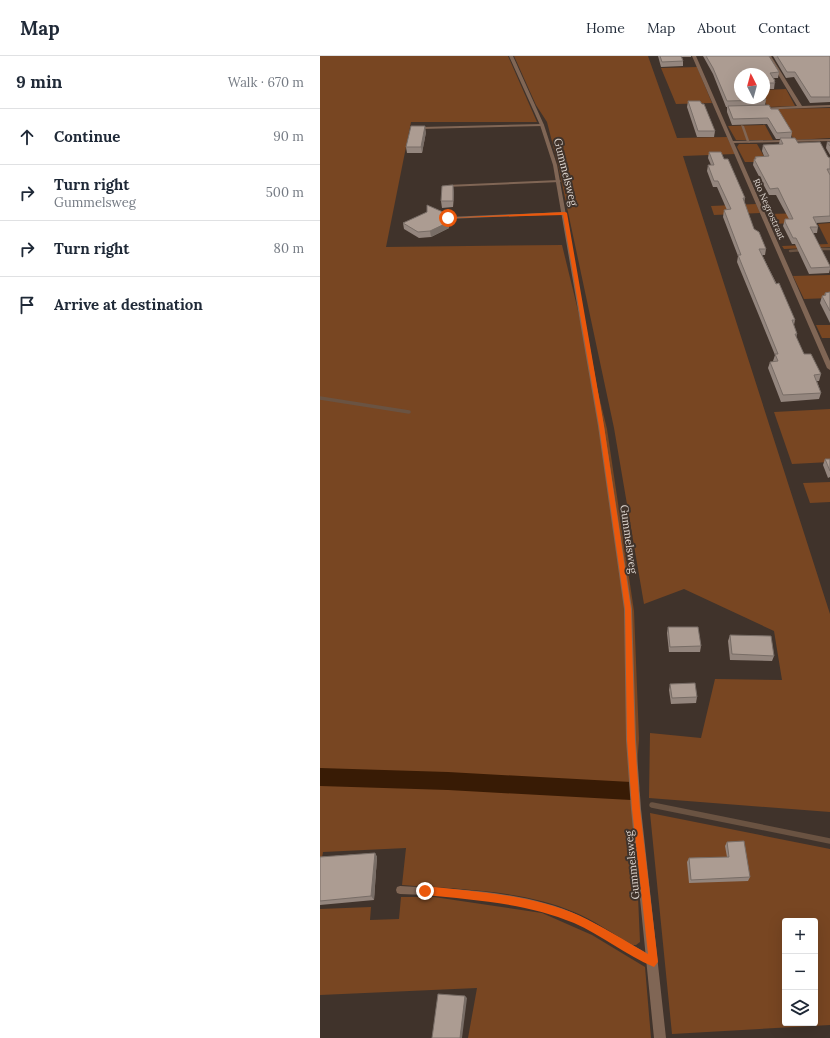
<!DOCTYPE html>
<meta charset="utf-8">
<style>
body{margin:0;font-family:Lora,serif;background:#f2f2f3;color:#1f2937}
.controls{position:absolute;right:12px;bottom:12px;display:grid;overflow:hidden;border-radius:4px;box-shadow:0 4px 16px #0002}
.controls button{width:36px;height:36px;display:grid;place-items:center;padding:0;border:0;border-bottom:1px solid #e0e1e3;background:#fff;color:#1f2937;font:20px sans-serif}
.compass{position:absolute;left:414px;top:12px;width:36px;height:36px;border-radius:50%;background:#fff;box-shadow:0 4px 16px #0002;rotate:354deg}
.stop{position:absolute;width:12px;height:12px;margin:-9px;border:3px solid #ea580c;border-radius:50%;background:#fff}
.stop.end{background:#ea580c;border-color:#fff;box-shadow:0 1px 4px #0008}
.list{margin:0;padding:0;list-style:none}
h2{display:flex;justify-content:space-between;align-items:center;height:52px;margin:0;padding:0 16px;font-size:17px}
h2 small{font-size:13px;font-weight:400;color:#747a83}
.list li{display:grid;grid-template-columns:26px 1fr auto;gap:12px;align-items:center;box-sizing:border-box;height:56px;padding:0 16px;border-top:1px solid #e0e1e3}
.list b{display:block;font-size:15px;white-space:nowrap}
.list p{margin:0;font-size:13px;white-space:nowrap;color:#747a83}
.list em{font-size:13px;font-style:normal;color:#747a83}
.icon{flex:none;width:22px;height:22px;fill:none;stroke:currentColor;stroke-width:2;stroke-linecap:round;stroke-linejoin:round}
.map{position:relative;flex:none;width:510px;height:982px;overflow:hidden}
header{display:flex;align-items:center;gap:24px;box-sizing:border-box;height:56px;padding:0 20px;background:#fff;border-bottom:1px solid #e0e1e3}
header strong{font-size:19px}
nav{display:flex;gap:22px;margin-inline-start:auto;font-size:14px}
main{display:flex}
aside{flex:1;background:#fff}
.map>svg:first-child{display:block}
</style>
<header>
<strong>Map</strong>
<nav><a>Home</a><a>Map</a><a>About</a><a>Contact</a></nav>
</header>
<main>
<aside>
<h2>9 min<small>Walk · 670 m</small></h2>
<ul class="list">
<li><svg class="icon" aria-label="ahead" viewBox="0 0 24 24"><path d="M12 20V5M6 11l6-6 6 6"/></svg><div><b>Continue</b></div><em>90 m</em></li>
<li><svg class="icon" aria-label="right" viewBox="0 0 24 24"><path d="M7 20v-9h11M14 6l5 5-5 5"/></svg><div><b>Turn right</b><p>Gummelsweg</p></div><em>500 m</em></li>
<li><svg class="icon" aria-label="right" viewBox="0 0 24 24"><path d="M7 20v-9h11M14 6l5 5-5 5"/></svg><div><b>Turn right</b></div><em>80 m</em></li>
<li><svg class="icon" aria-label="arrive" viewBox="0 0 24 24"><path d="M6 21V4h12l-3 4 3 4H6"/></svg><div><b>Arrive at destination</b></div></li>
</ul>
</aside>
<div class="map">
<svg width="510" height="982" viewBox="0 0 510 982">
<rect width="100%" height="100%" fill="#40332b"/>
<!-- green -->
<g fill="#784622" fill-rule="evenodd">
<path d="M 0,0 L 188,0 L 217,66 L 91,66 L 66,191 L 242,189 L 287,373 L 314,555 L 319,683 L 314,749 L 320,886 L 316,889 L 312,889 C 293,878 274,864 254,856 C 203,834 137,833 82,829 L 86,792 L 3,796 L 0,813 Z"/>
<path d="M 194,0 L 328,0 L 357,82 L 407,81 L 415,98 L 363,100 L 510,558 L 510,756 L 329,742 L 330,677 L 381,682 L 395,623 L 462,624 L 454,575 L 364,533 L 324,548 L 294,372 L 238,109 L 227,66 L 216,49 Z"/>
<path d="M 377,11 L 392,47 L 356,48 L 341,12 Z"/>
<path d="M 466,33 L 475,50 L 448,51 L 443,42 L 444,34 Z"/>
<path d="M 510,52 L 510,82 L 474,84 L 457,53 Z"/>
<path d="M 445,69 L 453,84 L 416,84 L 408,70 Z"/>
<path d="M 419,88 L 437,88 L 447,106 L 425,106 L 417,91 Z"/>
<path d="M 436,148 L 440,157 L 394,159 L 391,150 Z"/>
<path d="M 492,157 L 497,166 L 452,168 L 447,158 Z"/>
<path d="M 510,167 L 510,191 L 464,193 L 462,190 L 508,188 L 498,168 Z"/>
<path d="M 510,219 L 510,242 L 484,243 L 473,220 Z"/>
<path d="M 496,269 L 510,269 L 510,282 L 502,282 Z"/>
<path d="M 510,353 L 510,406 L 472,408 L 454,356 Z"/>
<path d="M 510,426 L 510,446 L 490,447 L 483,427 Z"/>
<path d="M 330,757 L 510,793 L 510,969 L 352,978 ZM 465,865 L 495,865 L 495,967 L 465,967 Z"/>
<path d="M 81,841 L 114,841 L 222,857 L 272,879 L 325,911 L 331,982 L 148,982 L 157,932 L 0,939 L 0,853 L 51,851 L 50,864 L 79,863 Z"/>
</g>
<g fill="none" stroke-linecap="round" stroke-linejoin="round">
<!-- stream-far2 -->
<g stroke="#6a5342" stroke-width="2.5">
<path d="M 497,193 L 510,193"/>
<path d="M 470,195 L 482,194"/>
</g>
<!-- stream-far1 -->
<path stroke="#6a5342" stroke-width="3.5" d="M 0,342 L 89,356"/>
<!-- stream -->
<path stroke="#6a5342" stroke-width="5.5" d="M 332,749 L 510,785"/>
<!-- canal -->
<path fill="#381b05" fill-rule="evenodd" d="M 0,712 L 128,716 L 311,726 L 318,729 L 320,735 L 318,741 L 311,744 L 128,734 L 0,730 Z"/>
<!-- service -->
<g fill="#806655" fill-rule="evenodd">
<path d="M 222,68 L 224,69 L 223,70 L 101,73 L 99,72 L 101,71 Z"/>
<path d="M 421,69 L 424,70 L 430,87 L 427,86 Z"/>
<path d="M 239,124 L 241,125 L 240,126 L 127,131 L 125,130 L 127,129 Z"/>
<path d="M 245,156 L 247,157 L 246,158 L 128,163 L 126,162 L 128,161 Z"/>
<path d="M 80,830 C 138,833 207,835 260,860 C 286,873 310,888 335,902 L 336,905 L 335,908 L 332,909 L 329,908 C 305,894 280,877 254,866 C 203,843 136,840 80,838 L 77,837 L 76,834 L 77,831 Z"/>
</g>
<!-- minor -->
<g fill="#806655" fill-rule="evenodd">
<path d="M 189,0 L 193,0 L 224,69 L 237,109 L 284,370 L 312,553 L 316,684 L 321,753 L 346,982 L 334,982 L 311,753 L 306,684 L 304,553 L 278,370 L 233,109 L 220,69 Z"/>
<path d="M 372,0 L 376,0 L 413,85 L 510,83 L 510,85 L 414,87 L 510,305 L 510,314 L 507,312 Z"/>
<path d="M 447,0 L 451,0 L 482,50 L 510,49 L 510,51 L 438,54 L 438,52 L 440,52 L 477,50 Z"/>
</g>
</g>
<!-- wall -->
<g fill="#94867e">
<path d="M 338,0 L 371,0 L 371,1 L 362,1 L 363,5 L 363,10 L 341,11 Z"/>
<path d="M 380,0 L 449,0 L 459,16 L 458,22 L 454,22 L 455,25 L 454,33 L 444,33 L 444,18 L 420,18 L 446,44 L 445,49 L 451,53 L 472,76 L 471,82 L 478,87 L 510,102 L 510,166 L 496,167 L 498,171 L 497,177 L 493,177 L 510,210 L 510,213 L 509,217 L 489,218 L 475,188 L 472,188 L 463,170 L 465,163 L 469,163 L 456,139 L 449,139 L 433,109 L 434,103 L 435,103 L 435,101 L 444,100 L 442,95 L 443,89 L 459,88 L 460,83 L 456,83 L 447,68 L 412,69 L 407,56 L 407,51 L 406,51 L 393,18 L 383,0 Z"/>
<path d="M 453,0 L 510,0 L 510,46 L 490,47 L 474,21 L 466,22 Z"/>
<path d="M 368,45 L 395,75 L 394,81 L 377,81 L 367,51 Z"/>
<path d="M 106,76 L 102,97 L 87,97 L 86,91 Z"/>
<path d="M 507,86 L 510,86 L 510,99 L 506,92 Z"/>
<path d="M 389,96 L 404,103 L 425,142 L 424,147 L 434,173 L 446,193 L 445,199 L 442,199 L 475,264 L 474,269 L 477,278 L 476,282 L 484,298 L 501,318 L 499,325 L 497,325 L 501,337 L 499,343 L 461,346 L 448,312 L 450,306 L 454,306 L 453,305 L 455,299 L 417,206 L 418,200 L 403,161 L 404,154 L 407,154 L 397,131 L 393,131 L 387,115 L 388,109 L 391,109 L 388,102 Z"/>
<path d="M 134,135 L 133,151 L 122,152 L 121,145 Z"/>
<path d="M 132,160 L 133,166 L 129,169 L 129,172 L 111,181 L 99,182 L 84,173 L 83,167 Z"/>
<path d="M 510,236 L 510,267 L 500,247 L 502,240 L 504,240 L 505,237 Z"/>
<path d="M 505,403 L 510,403 L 510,421 L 508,422 L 503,409 Z"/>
<path d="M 348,571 L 381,590 L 380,596 L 349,596 L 347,577 Z"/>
<path d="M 410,579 L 454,600 L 452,605 L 410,604 L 408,585 Z"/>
<path d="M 350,628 L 377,641 L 376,647 L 351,648 L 349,634 Z"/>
<path d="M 407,786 L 430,821 L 428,825 L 369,827 L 367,806 L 369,802 L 407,801 L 405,790 Z"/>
<path d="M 55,797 L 57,801 L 54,844 L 0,849 L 0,801 Z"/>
</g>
<!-- shaded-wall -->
<g fill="#786d66">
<path d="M 105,70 L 106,76 L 102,97 L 101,91 Z"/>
<path d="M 133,129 L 134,135 L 133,151 Z"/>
<path d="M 132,160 L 133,166 L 129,169 L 129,172 L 111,181 L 110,175 L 124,165 Z"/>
<path d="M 55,797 L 57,801 L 54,844 L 51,840 Z"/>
<path d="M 145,940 L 147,942 L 142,982 L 140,982 Z"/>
</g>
<!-- building -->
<g fill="#ac9c92" stroke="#786d66">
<path d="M 340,0 L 361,0 L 363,5 L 342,6 Z"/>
<path d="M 386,0 L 449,0 L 459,16 L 450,17 L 455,25 L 454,25 L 455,27 L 444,27 L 444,18 L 420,18 L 420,42 L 444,42 L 444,39 L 446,44 L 407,45 L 393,12 Z"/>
<path d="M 457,0 L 510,0 L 510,41 L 491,41 L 475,16 L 467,16 Z"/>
<path d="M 368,45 L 380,45 L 382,48 L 384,48 L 395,75 L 378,75 Z"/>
<path d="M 449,49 L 451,53 L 458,53 L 472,76 L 457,77 L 448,62 L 413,63 L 408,50 Z"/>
<path d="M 91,70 L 105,70 L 101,91 L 86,91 Z"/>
<path d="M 460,82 L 475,82 L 478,87 L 500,86 L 508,101 L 510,102 L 510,113 L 507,113 L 510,119 L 510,160 L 493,161 L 498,171 L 490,171 L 510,210 L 510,211 L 491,212 L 476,182 L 473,182 L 465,166 L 465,163 L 473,163 L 458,132 L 450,133 L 434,103 L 436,103 L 435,101 L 449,100 L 443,89 L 463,88 Z"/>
<path d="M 507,86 L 510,86 L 510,90 Z"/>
<path d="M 389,96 L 401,96 L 404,103 L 408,103 L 425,142 L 423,142 L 434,173 L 439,176 L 446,193 L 439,193 L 456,228 L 459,227 L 475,264 L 472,264 L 477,278 L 475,278 L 484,298 L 491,298 L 501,318 L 494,319 L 501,337 L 463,339 L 450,306 L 458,305 L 455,298 L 458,298 L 418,199 L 421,199 L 404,154 L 411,153 L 398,125 L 394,125 L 388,109 L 394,109 Z"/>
<path d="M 133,129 L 133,145 L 121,145 L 122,130 Z"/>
<path d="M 107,149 L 132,160 L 124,165 L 129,166 L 110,175 L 98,176 L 83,167 L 107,156 Z"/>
<path d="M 510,236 L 510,255 L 502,240 L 506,239 L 505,237 Z"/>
<path d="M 505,403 L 510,403 L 510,415 Z"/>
<path d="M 348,571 L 378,571 L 381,590 L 350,591 Z"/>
<path d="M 410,579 L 451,580 L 454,600 L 412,598 Z"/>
<path d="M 375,627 L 377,641 L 352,642 L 350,628 Z"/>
<path d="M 424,785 L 430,821 L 371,824 L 369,802 L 409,801 L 407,786 Z"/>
<path d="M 55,797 L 51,840 L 0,845 L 0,801 Z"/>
<path d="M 118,938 L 145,940 L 140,982 L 112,982 Z"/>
</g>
<!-- route -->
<path fill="#ea580c" d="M 245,156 L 247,157 L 284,370 L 311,553 L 315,684 L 320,753 L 338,906 L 334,911 C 306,899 281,879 254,867 C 207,847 154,844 105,839 L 100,835 L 105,830 C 156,836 210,838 258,859 C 282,870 305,885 328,898 L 312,753 L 307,684 L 305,553 L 279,370 L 243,159 L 126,162 Z"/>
<g text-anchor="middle" stroke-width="4" stroke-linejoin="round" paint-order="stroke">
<!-- far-street labels -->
<g font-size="9" fill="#ddd5cf" stroke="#40332b">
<text transform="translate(449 153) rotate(66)" y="3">Rio Negrostraat</text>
</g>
<!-- street labels -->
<g font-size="11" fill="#ddd5cf" stroke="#40332b">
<text transform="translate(246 116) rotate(76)" y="4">Gummelsweg</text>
<text transform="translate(309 483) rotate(82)" y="4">Gummelsweg</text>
<text transform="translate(312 809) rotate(-96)" y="4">Gummelsweg</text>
</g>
</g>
</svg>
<div class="controls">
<button>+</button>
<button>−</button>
<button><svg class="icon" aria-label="layers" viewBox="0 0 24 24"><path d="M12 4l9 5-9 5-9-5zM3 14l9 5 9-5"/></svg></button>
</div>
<svg class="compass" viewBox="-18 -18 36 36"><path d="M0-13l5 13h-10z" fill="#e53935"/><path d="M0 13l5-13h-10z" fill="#747a83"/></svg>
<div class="stop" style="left:128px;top:162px"></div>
<div class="stop end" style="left:105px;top:835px"></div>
</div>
</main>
